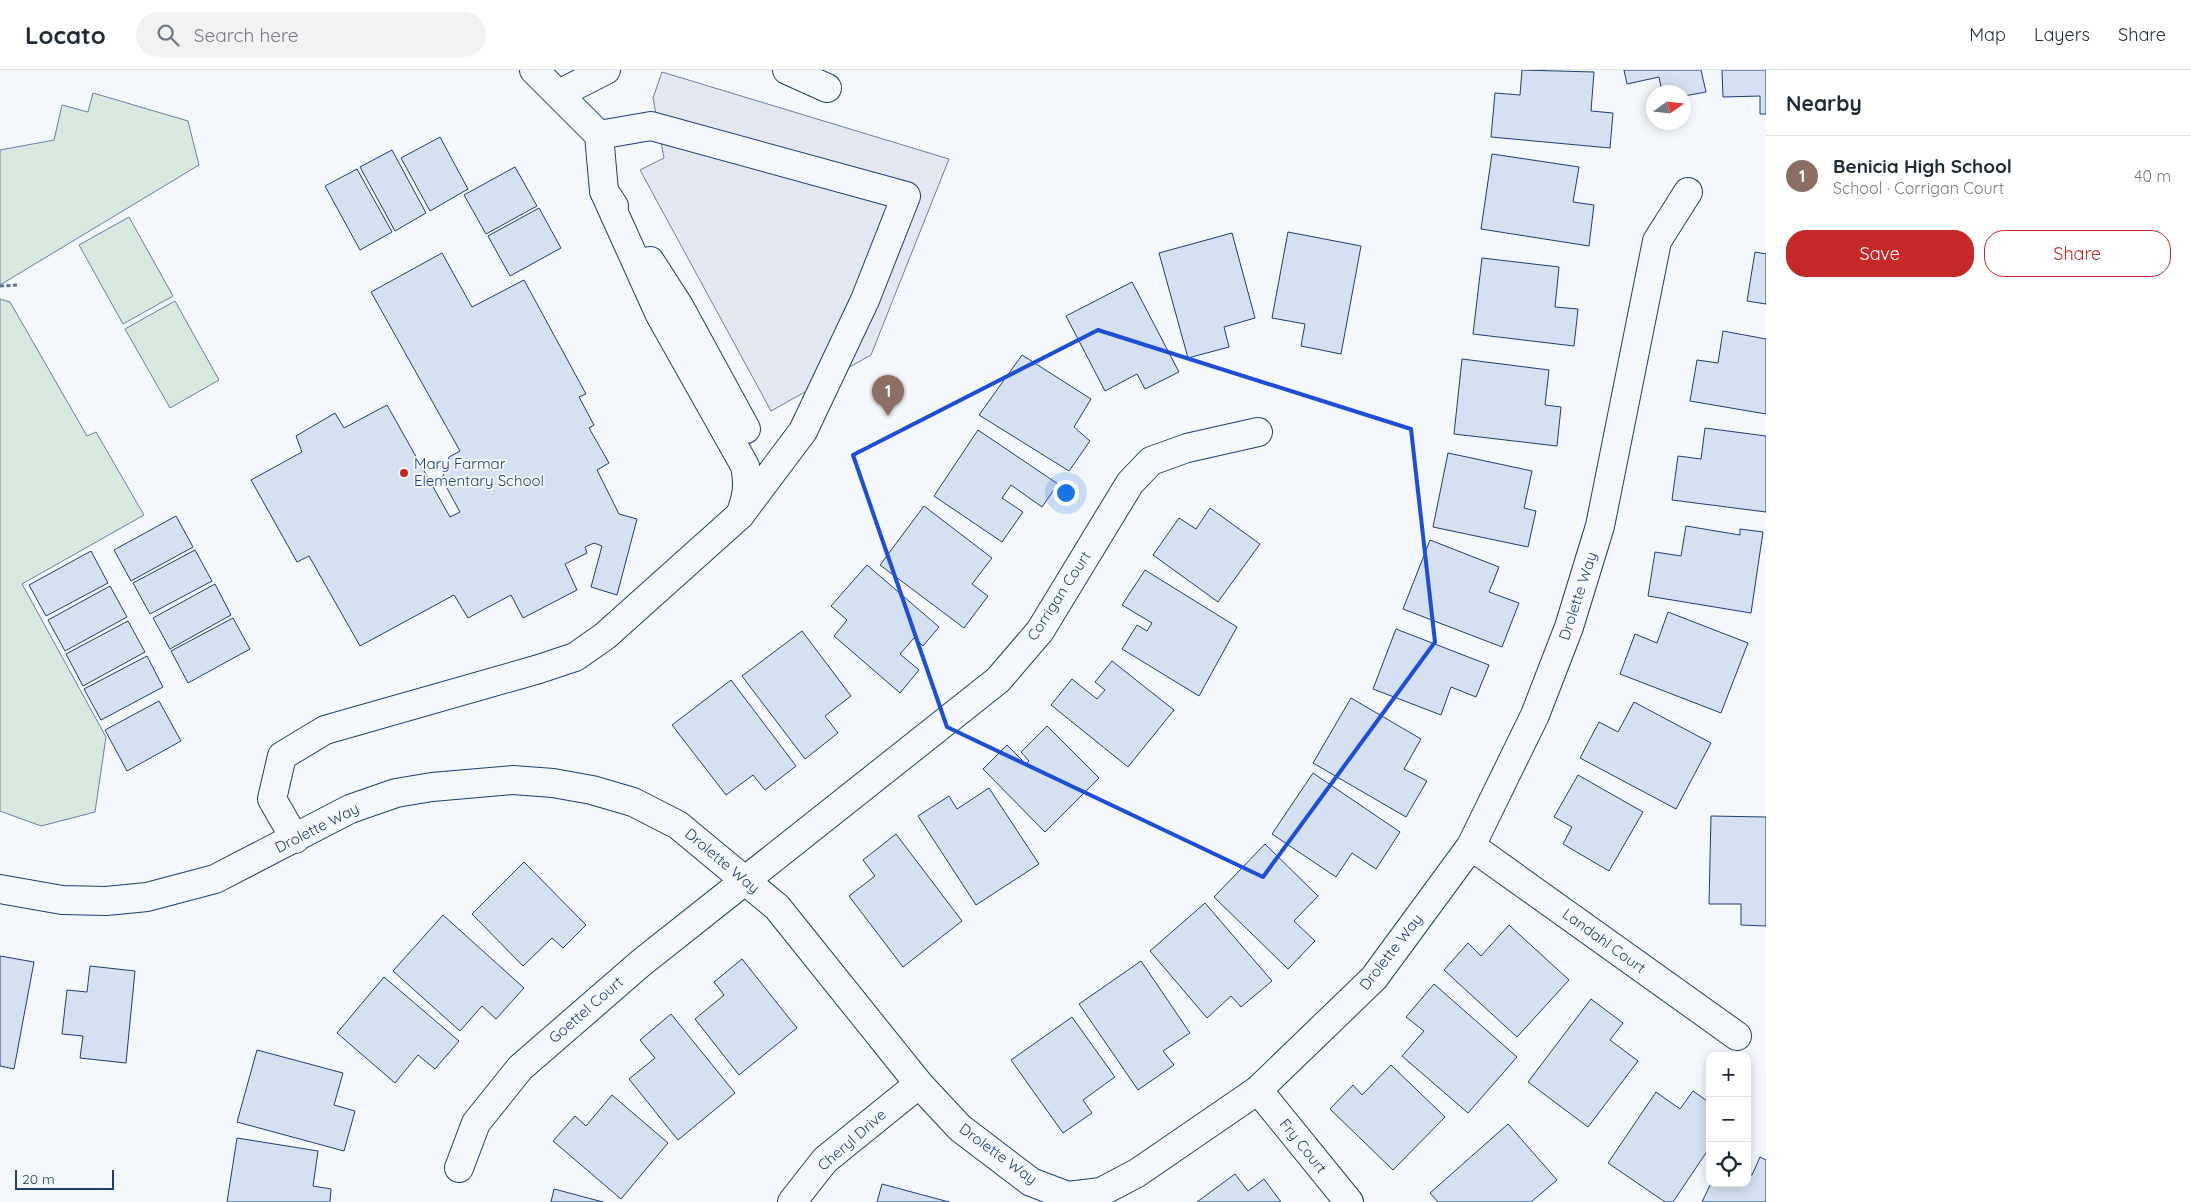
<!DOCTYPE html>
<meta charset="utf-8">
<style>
body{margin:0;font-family:Quicksand,sans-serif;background:#f2f2f3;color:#1f2937}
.controls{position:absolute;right:15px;bottom:15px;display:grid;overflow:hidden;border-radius:10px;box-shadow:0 2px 12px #0003}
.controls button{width:45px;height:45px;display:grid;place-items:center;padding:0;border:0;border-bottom:1px solid #e0e1e3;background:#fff;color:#1f2937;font:25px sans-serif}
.compass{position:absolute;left:1646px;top:15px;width:45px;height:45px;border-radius:50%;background:#fff;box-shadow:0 2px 12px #0003;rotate:76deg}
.scale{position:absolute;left:15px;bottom:12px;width:99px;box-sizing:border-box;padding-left:5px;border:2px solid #1d3f73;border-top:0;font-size:14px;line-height:18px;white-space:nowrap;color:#1d3f73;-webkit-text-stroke:4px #f4f7fb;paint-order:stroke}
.you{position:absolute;left:1065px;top:422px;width:18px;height:18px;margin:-12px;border:4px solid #fff;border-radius:50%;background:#1a73e8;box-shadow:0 0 0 8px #1a73e833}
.badge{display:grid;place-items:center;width:32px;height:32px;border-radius:50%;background:#c62828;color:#fff;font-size:16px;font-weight:700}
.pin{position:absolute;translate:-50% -41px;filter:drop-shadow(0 1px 2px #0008)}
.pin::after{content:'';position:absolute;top:26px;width:18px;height:15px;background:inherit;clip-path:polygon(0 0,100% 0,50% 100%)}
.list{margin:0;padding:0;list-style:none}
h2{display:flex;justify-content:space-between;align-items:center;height:65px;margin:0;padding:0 20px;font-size:21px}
h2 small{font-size:16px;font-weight:400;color:#747a83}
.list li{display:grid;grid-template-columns:32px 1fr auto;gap:15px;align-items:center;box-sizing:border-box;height:80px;padding:0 20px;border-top:1px solid #e0e1e3}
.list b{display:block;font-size:19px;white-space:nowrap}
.list p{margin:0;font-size:16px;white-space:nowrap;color:#747a83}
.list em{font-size:16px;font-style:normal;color:#747a83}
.actions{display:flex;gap:10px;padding:15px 20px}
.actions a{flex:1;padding:11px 0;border:1px solid #c62828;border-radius:20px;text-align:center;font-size:18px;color:#c62828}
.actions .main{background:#c62828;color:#fff}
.icon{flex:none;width:28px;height:28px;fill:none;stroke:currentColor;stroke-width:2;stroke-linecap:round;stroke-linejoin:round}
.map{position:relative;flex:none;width:1766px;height:1132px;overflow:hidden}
header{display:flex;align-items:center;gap:30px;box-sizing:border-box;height:70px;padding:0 25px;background:#fff;border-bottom:1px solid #e0e1e3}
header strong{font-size:24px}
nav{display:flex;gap:28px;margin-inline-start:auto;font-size:18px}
.search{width:350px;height:45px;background:#f2f2f3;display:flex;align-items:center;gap:12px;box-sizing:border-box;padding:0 18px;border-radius:28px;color:#747a83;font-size:19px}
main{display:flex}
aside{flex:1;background:#fff}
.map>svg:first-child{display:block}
</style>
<header>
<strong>Locato</strong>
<div class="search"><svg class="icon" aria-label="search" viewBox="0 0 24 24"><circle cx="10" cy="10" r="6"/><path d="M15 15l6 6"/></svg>Search here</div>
<nav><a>Map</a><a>Layers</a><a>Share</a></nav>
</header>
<main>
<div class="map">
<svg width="1766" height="1132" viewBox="0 0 1766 1132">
<rect width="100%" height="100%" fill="#f4f7fb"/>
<!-- green -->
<g fill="#d7e8df" stroke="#687fa3">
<path d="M 93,23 L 188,51 L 199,95 L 0,215 L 0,80 L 54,70 L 62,35 L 88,42 Z"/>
<path d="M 129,147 L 173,226 L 123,254 L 79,175 Z"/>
<path d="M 0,229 L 10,232 L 87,366 L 96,362 L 144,445 L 22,514 L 106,667 L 95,742 L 41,756 L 0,741 Z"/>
<path d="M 175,231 L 219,310 L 170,338 L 125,259 Z"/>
</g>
<!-- parking -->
<path fill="#e3e8f0" stroke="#687fa3" d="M 662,2 L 949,89 L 871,285 L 771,341 L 640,100 L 664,88 L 653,28 Z"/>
<!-- building -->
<g fill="#d5e0f0" stroke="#1d3f73">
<path d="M 1522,0 L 1594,2 L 1591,41 L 1613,43 L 1610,78 L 1491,67 L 1495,23 L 1520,25 Z"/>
<path d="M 1624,0 L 1701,0 L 1706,22 L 1684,26 L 1684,22 L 1662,22 L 1659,7 L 1627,14 Z"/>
<path d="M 1722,0 L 1766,0 L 1766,44 L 1760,44 L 1760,26 L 1723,27 Z"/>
<path d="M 440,67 L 468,119 L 430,141 L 401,88 Z"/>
<path d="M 392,80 L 426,143 L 395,161 L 360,97 Z"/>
<path d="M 1492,84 L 1579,97 L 1573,132 L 1594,135 L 1589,176 L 1481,159 Z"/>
<path d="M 515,97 L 537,136 L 486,164 L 464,125 Z"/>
<path d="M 357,99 L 392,162 L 360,180 L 325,116 Z"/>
<path d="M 539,138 L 561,178 L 510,206 L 488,166 Z"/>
<path d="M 1288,162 L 1361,176 L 1341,284 L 1301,276 L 1305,254 L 1272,248 Z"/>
<path d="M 1232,163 L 1255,248 L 1224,257 L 1229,277 L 1188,288 L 1159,183 Z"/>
<path d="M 1755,182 L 1766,184 L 1766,234 L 1747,231 Z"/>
<path d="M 442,183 L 472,237 L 524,210 L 586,324 L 579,327 L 594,355 L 589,358 L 609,393 L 597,400 L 619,444 L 637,449 L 617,525 L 591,517 L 602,476 L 594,473 L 585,477 L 587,483 L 565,494 L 577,520 L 523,548 L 511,525 L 468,548 L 454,525 L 360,576 L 309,486 L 297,492 L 251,410 L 302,382 L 296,366 L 335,343 L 344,358 L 387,335 L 450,447 L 460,442 L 442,409 L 449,387 L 460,381 L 371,222 Z"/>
<path d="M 1482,188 L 1559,197 L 1555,237 L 1578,239 L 1574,276 L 1473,264 Z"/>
<path d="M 1132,212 L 1179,302 L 1145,319 L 1137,304 L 1105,321 L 1066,246 Z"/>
<path d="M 1723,261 L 1766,269 L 1766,344 L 1690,331 L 1697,290 L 1718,293 Z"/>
<path d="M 1022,285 L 1091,329 L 1074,357 L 1090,371 L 1069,401 L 979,345 Z"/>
<path d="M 1462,289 L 1549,300 L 1545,335 L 1561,337 L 1557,376 L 1454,364 Z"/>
<path d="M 1705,358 L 1766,366 L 1766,442 L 1672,430 L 1678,386 L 1701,389 Z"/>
<path d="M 978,360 L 1058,414 L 1042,437 L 1011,415 L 1002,428 L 1023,442 L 1002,472 L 934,426 Z"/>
<path d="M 1448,383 L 1532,401 L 1524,438 L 1536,441 L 1528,477 L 1433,457 Z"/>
<path d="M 924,436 L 992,488 L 972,514 L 988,526 L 964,558 L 880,495 Z"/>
<path d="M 1210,438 L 1260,474 L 1218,532 L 1153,485 L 1179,448 L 1196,459 Z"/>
<path d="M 176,446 L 193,477 L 131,511 L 114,480 Z"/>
<path d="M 1686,456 L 1740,465 L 1740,459 L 1763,462 L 1751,543 L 1648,526 L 1655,482 L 1681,486 Z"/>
<path d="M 1430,470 L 1499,497 L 1489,522 L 1519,533 L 1502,577 L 1403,539 Z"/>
<path d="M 195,480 L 212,511 L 150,544 L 133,513 Z"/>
<path d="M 91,481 L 108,513 L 46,546 L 29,515 Z"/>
<path d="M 867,495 L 939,557 L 923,576 L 914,568 L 900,584 L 919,600 L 900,623 L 834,566 L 847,550 L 831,536 Z"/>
<path d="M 1145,500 L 1237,557 L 1199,626 L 1122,579 L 1137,555 L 1147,561 L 1152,553 L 1122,535 Z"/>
<path d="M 215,514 L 231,545 L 170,579 L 153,548 Z"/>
<path d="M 110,516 L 127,547 L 65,581 L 48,550 Z"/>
<path d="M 1668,542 L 1748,573 L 1721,643 L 1620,604 L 1635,564 L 1657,573 Z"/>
<path d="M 233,548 L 250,579 L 188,613 L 171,581 Z"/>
<path d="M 128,551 L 145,582 L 83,616 L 66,584 Z"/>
<path d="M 1396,559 L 1489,595 L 1476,627 L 1451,617 L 1441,645 L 1373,619 Z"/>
<path d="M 802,561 L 851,626 L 825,646 L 838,663 L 805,689 L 742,606 Z"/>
<path d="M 147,586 L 163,617 L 101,650 L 84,619 Z"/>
<path d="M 1112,591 L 1174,640 L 1128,697 L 1051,635 L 1072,609 L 1097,629 L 1105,620 L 1095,612 Z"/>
<path d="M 731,610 L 796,696 L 765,720 L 753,705 L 726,725 L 672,655 Z"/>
<path d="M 1351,628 L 1421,669 L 1404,699 L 1427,711 L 1406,747 L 1313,693 Z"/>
<path d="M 159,631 L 181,671 L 127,701 L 105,660 Z"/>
<path d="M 1634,632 L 1711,673 L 1676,739 L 1580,688 L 1599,652 L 1618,662 Z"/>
<path d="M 1047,656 L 1099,708 L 1045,762 L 983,699 L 1007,675 L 1026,694 L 1029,691 L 1021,682 Z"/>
<path d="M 1313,703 L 1400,762 L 1376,799 L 1352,783 L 1336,807 L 1272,764 Z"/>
<path d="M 1578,705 L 1643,742 L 1609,801 L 1563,774 L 1572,757 L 1554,747 Z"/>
<path d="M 989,718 L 1039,794 L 976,835 L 918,746 L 949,726 L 957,739 Z"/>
<path d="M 1711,746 L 1766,747 L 1766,856 L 1741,855 L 1741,834 L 1709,834 Z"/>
<path d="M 896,764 L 962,851 L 903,897 L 849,826 L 875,806 L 863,790 Z"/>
<path d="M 1265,774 L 1318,826 L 1294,851 L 1315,871 L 1288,899 L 1214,827 Z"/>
<path d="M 524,792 L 586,855 L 563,878 L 552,868 L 523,896 L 472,844 Z"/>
<path d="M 1205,833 L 1272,911 L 1241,937 L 1231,926 L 1207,948 L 1150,881 Z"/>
<path d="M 443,845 L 524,918 L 496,949 L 482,936 L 460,961 L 393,901 Z"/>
<path d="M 1509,855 L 1569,910 L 1517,967 L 1444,900 L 1468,873 L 1481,886 Z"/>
<path d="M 0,886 L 34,892 L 14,999 L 0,996 Z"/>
<path d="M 742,889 L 797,958 L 739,1005 L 695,949 L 724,925 L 714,912 Z"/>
<path d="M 1141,891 L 1190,963 L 1163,981 L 1174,995 L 1138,1020 L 1079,934 Z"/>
<path d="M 90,896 L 135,901 L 126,993 L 80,988 L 83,966 L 62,964 L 67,920 L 87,922 Z"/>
<path d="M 384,907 L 459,971 L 435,999 L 418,985 L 395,1013 L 337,963 Z"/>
<path d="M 1434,914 L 1517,987 L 1468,1043 L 1402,986 L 1424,961 L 1406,947 Z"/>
<path d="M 1591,929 L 1623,953 L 1610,970 L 1638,991 L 1588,1057 L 1528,1012 Z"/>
<path d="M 671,944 L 735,1023 L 678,1070 L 629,1009 L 655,988 L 640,970 Z"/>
<path d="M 1072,947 L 1115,1007 L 1083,1030 L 1092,1043 L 1063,1063 L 1011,990 Z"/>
<path d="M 257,980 L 343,1003 L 334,1035 L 355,1041 L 344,1081 L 237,1052 Z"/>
<path d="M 1391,995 L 1445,1047 L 1393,1100 L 1330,1039 L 1353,1015 L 1362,1025 Z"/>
<path d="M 1693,1021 L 1710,1033 L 1710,1077 L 1673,1132 L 1665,1132 L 1608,1093 L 1656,1022 L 1680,1039 Z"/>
<path d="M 612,1025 L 668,1073 L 621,1129 L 553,1071 L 575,1046 L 586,1056 Z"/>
<path d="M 1508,1054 L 1557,1110 L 1531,1132 L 1438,1132 L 1430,1123 Z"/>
<path d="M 237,1068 L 318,1081 L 313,1116 L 331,1119 L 330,1132 L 227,1132 Z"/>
<path d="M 1760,1087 L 1766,1090 L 1766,1132 L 1702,1132 L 1711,1113 L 1747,1113 L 1747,1103 L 1752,1105 Z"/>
<path d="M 1235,1104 L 1248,1121 L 1264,1109 L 1281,1132 L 1197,1132 Z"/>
<path d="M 882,1114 L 949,1132 L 877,1132 Z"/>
<path d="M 554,1119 L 603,1132 L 551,1132 Z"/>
</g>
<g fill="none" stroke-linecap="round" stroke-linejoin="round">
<defs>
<g id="minor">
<path d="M 534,0 L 599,65 L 604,121 L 614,136"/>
<path d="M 787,0 L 827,18"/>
<path d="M 559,24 L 606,0"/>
<path d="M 599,65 L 651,56 L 906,126 L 865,230 L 803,361 L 740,445 C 747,427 749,415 745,396 L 660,245 L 604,121"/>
<path d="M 650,191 L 679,236 L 746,359"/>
<path d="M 295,769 L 272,729 L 282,686 L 325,660 L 539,599 L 575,587 L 605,566 L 740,445"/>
<path d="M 1471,776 L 1737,966"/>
<path d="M 0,819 L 62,830 L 106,831 L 147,827 L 215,809 L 350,739 L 396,723 L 432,717 L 513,710 L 553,713 L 592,720 L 633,732 L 678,755 L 777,837 L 919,1014 L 960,1058 L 1031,1112 L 1068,1126 L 1101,1122 L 1137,1103 L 1258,1020 L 1374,908 L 1471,776 L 1535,645 L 1569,557 L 1600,456 L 1657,171 L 1688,122"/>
<path d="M 1258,1020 L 1349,1132"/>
<path d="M 459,1098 L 476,1053 L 520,998 L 641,893 L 998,610 L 1040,561 L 1130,413 L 1151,391 L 1187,378 L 1258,362"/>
<path d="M 792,1132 L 825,1090 L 919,1014"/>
</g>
</defs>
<!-- minor casing -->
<use href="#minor" stroke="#1d3f73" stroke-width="30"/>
<!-- path -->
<path stroke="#5e769c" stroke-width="3" stroke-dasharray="4 2.5" stroke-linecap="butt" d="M 0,216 L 18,215"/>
<!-- minor -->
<use href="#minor" stroke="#f4f7fb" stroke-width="28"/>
</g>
<!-- marked area -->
<path fill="none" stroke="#1d4ed8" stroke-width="4" stroke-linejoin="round" d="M 1098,260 L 1411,359 L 1435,572 L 1263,807 L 947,657 L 853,385 Z"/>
<!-- markers -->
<circle fill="#c62828" stroke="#f4f7fb" stroke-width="2" cx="404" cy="403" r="5"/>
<g text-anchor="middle" stroke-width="4" stroke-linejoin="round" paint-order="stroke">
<!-- poi labels -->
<g font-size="15" fill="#1d3f73" stroke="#f4f7fb" text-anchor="start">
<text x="414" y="399">Mary Farmar<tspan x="414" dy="17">Elementary School</tspan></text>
</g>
<!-- street labels -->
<g font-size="15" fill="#1d3f73" stroke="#f4f7fb">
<text transform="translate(1059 526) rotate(-57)" y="5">Corrigan Court</text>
<text transform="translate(1578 526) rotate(-72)" y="5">Drolette Way</text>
<text transform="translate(317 758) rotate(-27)" y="5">Drolette Way</text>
<text transform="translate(722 791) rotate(40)" y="5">Drolette Way</text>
<text transform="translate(1604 871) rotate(36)" y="5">Landahl Court</text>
<text transform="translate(1391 882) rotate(-52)" y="5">Drolette Way</text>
<text transform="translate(586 940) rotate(-41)" y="5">Goettel Court</text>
<text transform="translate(852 1070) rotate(-41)" y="5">Cheryl Drive</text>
<text transform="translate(1303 1076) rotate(51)" y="5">Fry Court</text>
<text transform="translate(998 1084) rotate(36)" y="5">Drolette Way</text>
</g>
</g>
</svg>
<div class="controls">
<button>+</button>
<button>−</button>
<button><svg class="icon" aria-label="locate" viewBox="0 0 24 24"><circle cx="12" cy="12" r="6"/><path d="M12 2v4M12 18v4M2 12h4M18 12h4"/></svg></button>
</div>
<svg class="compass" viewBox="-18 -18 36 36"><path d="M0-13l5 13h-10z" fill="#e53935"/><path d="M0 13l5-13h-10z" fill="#747a83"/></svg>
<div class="scale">20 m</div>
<div class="you"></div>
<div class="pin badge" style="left:888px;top:346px;background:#8d6e63">1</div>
</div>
<aside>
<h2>Nearby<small></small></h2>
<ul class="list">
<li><span class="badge" style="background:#8d6e63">1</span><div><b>Benicia High School</b><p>School · Corrigan Court</p></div><em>40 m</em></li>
</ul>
<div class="actions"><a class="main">Save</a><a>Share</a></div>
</aside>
</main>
